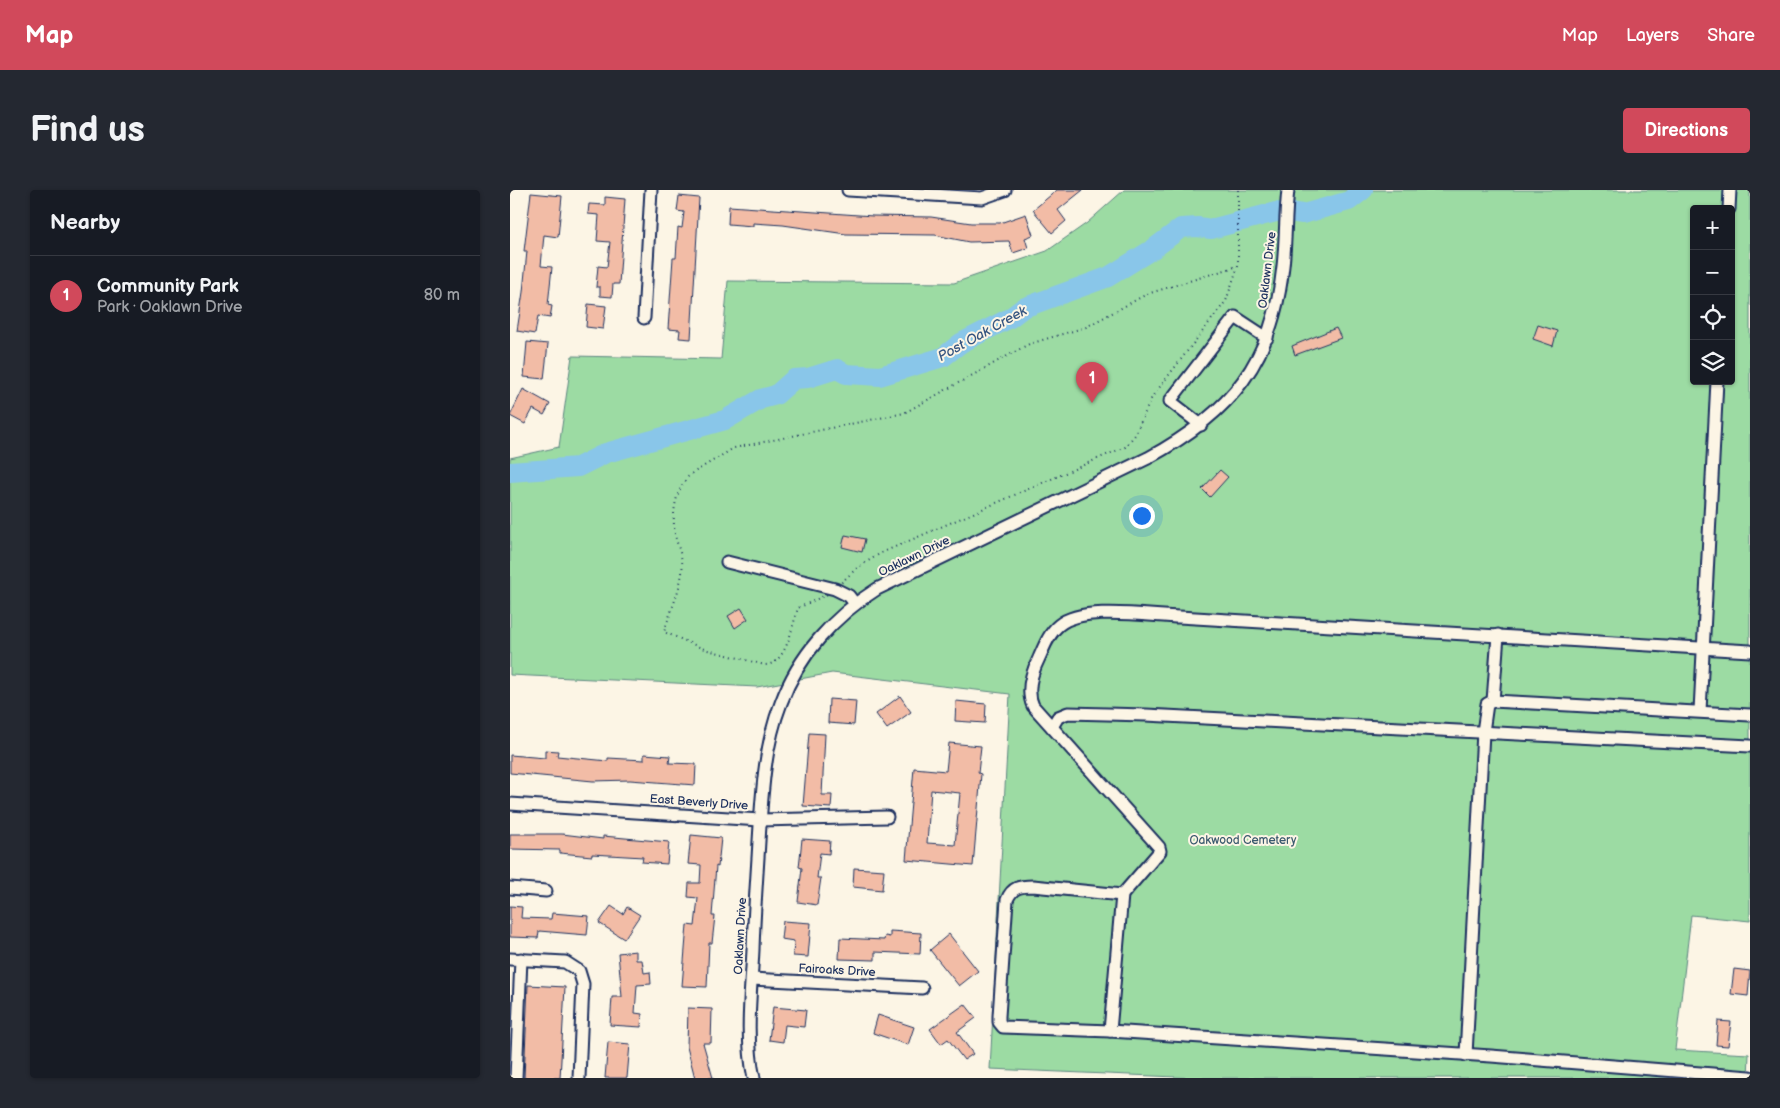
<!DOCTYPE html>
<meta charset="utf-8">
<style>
body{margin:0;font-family:"Balsamiq Sans",sans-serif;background:#242831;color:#f1f3f6}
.controls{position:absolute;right:15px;top:15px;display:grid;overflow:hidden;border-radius:5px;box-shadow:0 1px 4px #0004}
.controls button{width:45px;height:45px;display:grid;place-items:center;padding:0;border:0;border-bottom:1px solid #363941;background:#171b24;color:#f1f3f6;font:25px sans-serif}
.you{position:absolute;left:631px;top:325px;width:18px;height:18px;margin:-12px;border:4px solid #fff;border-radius:50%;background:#1a73e8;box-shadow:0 0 0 8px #1a73e833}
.badge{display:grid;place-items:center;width:32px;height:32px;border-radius:50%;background:#d1495b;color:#fff;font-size:16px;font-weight:700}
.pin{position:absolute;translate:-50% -41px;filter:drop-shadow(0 1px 2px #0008)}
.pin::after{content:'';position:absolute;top:26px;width:18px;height:15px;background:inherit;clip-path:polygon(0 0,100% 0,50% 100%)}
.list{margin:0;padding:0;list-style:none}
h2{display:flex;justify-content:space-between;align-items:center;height:65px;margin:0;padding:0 20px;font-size:21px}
h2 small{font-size:16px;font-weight:400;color:#9ea1a6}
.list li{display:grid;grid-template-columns:32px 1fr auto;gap:15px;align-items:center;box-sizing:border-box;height:80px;padding:0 20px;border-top:1px solid #363941}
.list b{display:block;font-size:19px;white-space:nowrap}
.list p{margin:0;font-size:16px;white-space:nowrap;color:#9ea1a6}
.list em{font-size:16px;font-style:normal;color:#9ea1a6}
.icon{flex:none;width:28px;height:28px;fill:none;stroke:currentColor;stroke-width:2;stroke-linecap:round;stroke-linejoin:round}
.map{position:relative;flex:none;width:1240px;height:888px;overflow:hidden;border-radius:5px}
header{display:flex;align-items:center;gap:30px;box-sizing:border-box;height:70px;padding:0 25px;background:#d1495b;color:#fff}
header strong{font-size:24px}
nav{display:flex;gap:28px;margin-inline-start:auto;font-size:18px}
.intro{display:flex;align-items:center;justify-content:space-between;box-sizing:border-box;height:120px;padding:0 30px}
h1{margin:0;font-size:35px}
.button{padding:12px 22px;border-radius:5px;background:#d1495b;color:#fff;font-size:18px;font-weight:700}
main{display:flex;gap:30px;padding:0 30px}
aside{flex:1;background:#171b24;border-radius:5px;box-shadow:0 1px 4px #0004}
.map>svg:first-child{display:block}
</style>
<header>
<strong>Map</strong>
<nav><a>Map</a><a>Layers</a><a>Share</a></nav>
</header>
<div class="intro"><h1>Find us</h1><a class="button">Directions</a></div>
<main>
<aside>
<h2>Nearby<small></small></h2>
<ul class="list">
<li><span class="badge">1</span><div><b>Community Park</b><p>Park · Oaklawn Drive</p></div><em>80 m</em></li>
</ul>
</aside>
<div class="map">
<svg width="1240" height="888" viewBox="0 0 1240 888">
<rect width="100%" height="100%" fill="#fcf5e5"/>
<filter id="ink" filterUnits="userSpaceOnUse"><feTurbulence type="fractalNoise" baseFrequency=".02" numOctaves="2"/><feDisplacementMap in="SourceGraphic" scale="10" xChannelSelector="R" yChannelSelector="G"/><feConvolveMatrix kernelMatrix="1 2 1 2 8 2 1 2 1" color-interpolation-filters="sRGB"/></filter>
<g filter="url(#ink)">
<!-- green -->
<path fill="#9cdba3" stroke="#5c8580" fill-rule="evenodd" d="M 614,0 L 1240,0 L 1240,731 L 1181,725 L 1165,860 L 1239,864 L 1238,888 L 690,888 L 480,879 L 500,504 L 322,483 L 247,497 L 0,485 L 0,268 L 49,257 L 62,166 L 211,169 L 218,91 L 444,93 L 537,61 L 577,33 ZM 1184,19 L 1221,19 L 1221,191 L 1184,191 Z"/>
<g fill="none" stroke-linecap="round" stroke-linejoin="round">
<!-- river -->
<g stroke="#89c6e9" stroke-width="20">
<path d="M 786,23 L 793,24 L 839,11 L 853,0"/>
<path d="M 0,282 L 68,277 L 96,263 L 215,230 L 251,209 L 266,205 L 284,189 L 298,188 L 327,179 L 336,184 L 370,186 L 433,167 L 451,153 L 500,128 L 513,118 L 598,87 L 643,59 L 671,38 L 688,37 L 701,39 L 766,22"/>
</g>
</g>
<!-- building -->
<g fill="#f2bca6" stroke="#1b2f5e" fill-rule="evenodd">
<path d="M 547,0 L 573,0 L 548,20 L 556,31 L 542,43 L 523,20 Z"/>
<path d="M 21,3 L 52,6 L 48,47 L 34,45 L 31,76 L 42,77 L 38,115 L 42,116 L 40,128 L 28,126 L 25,144 L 7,141 L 13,102 L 17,61 L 14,61 Z"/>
<path d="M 169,6 L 189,8 L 181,149 L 169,148 L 170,140 L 158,139 L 163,68 L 166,68 L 168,37 L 172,38 L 174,22 L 167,21 Z"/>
<path d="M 95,7 L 115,9 L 109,94 L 103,94 L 102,107 L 90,106 L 90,97 L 86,97 L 88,76 L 97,77 L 100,52 L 87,51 L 89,25 L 78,24 L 79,14 L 95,15 Z"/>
<path d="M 219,16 L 363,26 L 421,27 L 461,33 L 490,33 L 516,24 L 523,45 L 515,48 L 518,58 L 503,63 L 499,51 L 459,52 L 425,45 L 336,44 L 273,35 L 243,33 L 243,36 L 218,34 Z"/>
<path d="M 78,114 L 96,116 L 93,139 L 76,137 Z"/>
<path d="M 1028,135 L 1047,141 L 1043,156 L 1023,149 Z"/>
<path d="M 826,138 L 831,148 L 785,165 L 782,156 Z"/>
<path d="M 17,152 L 38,154 L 34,189 L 14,187 Z"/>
<path d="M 13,199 L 40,214 L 34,225 L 23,219 L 15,234 L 0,226 Z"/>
<path d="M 710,280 L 718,287 L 700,307 L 692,299 Z"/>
<path d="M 335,345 L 355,349 L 352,362 L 332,357 Z"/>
<path d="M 231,418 L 238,429 L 225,438 L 218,426 Z"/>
<path d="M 390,506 L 401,522 L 377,539 L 366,524 Z"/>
<path d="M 319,509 L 346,511 L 344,535 L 318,533 Z"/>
<path d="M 446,511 L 476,514 L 475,533 L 445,531 Z"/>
<path d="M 299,543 L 315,544 L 312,605 L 322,605 L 321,618 L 293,616 Z"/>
<path d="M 439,553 L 471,556 L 468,583 L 471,584 L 463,676 L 396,670 L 404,578 L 436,581 ZM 421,600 L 450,603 L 445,655 L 417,653 Z"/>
<path d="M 35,560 L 48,561 L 47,566 L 98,571 L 98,568 L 134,570 L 134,564 L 160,566 L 159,573 L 186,574 L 185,595 L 120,590 L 83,591 L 0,583 L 0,565 L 35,568 Z"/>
<path d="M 0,644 L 52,644 L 93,649 L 93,646 L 159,652 L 157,674 L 132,672 L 133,667 L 82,664 L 82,666 L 50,663 L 50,660 L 0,659 Z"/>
<path d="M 181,645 L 211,648 L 208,677 L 206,676 L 202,726 L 205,726 L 202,753 L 199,753 L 197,797 L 172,796 L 177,735 L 185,736 L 188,708 L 178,707 L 179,693 L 190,693 L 191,675 L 178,674 Z"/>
<path d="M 292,649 L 320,651 L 319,664 L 310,663 L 307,688 L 311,688 L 307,715 L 288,712 L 292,678 L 289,677 Z"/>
<path d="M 344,678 L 374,680 L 372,700 L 343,697 Z"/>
<path d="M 0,716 L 12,717 L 11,728 L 41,729 L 42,723 L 79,726 L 77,745 L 29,741 L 28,748 L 0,747 Z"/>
<path d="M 101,716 L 113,724 L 117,717 L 130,725 L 114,749 L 89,733 Z"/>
<path d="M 273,731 L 301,733 L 298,767 L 283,766 L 284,751 L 271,749 Z"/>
<path d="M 380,741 L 411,743 L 410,764 L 365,762 L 365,770 L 329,769 L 330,748 L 374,750 L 375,746 L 380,747 Z"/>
<path d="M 439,744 L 468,781 L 449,796 L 420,760 Z"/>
<path d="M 126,761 L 126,770 L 132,770 L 134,783 L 140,782 L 141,794 L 127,795 L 125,823 L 132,824 L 131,837 L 100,835 L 102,807 L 112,807 L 108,763 Z"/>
<path d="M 1224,779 L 1240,781 L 1238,806 L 1221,804 Z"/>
<path d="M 18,795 L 55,797 L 50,888 L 14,888 Z"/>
<path d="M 455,814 L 466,828 L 447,842 L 463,864 L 454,870 L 438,849 L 431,854 L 420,839 Z"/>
<path d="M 263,817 L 296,820 L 294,837 L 275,835 L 273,852 L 259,850 Z"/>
<path d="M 178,818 L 202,819 L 201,853 L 193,853 L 203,888 L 185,888 L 177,857 Z"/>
<path d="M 368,825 L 404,837 L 398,855 L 363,843 Z"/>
<path d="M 1208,831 L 1221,832 L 1218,856 L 1206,855 Z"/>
<path d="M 98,852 L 120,854 L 117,888 L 95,888 Z"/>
</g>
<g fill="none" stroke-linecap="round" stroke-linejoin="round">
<defs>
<g id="minor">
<path d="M 338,0 L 472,8 L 495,0"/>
<path d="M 1219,19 L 1220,0"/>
<path d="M 134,128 L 141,0"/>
<path d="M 691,235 L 660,211 L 725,127 L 757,148"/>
<path d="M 217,372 L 325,399 L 339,406 L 345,414"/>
<path d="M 1240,461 L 669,427 C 638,426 573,415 549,435 C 539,443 534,457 529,468 C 522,482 516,501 523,516 L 649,657 L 650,661 L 612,705 L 523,696 C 510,696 502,697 497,710 L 489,826 L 489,832 L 493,837 L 600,841 L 981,866 L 1240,887"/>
<path d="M 983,511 L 988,445"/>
<path d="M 1190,521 L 1207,191"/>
<path d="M 542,537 L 548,527 L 558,523 L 636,525 L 1240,556"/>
<path d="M 0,614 L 250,630 L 377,627"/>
<path d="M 0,698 L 36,701"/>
<path d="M 0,769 L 55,772 L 69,781 L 73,794 L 69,888"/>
<path d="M 242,789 L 412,798"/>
<path d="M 600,841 L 612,705"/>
<path d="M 956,865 L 973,542 L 977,514 L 983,511 L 1240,525"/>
<path d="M 6,888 L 11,769"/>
<path d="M 244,888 C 235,847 241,802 243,760 C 244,723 247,687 249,651 C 252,604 254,557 271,513 C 288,466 324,426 367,399 L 638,268 C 721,223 763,172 773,76 C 776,51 775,25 778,0"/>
</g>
</defs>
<!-- minor casing -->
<use href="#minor" stroke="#1b2f5e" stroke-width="15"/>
<!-- path -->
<g stroke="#1b2f5e" stroke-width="2" stroke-dasharray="1 4" stroke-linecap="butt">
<path d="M 728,76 L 716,111 L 642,207 L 625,245 L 615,257 L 371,363 L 347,378 L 320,403 L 288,418 C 282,436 277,474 255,475 L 194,459 L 154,442 C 160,423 169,403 172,383 C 174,371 169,360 166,349 C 161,328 164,299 181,284 L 224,258 L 394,223 L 519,154 L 576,137 L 637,104 Z"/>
<path d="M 728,76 L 728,0"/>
</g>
<!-- minor -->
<use href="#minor" stroke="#fcf5e5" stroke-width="11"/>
</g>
</g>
<g text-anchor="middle" stroke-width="4" stroke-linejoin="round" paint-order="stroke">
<!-- street labels -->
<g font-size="12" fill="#1b2f5e" stroke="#fcf5e5">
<text transform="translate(757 80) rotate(-83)" y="4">Oaklawn Drive</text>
<text transform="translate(404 366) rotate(-26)" y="4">Oaklawn Drive</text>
<text transform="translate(189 612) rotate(4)" y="4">East Beverly Drive</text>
<text transform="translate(230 746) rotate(-87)" y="4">Oaklawn Drive</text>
<text transform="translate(327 780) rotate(3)" y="4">Fairoaks Drive</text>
</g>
<!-- park labels -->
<g font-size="12" fill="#3b5a6f" stroke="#fcf5e5">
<text x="733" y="654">Oakwood Cemetery</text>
</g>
<!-- water labels -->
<g font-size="14" font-style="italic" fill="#365581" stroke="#fcf5e5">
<text transform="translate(472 143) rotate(-29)" y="5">Post Oak Creek</text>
</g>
</g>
</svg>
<div class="controls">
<button>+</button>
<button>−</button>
<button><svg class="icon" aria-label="locate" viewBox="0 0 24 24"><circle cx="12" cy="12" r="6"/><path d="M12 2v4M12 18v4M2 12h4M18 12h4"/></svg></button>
<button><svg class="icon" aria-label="layers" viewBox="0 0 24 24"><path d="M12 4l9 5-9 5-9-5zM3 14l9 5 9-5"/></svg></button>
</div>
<div class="you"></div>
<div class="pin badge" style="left:582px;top:213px">1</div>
</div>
</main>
